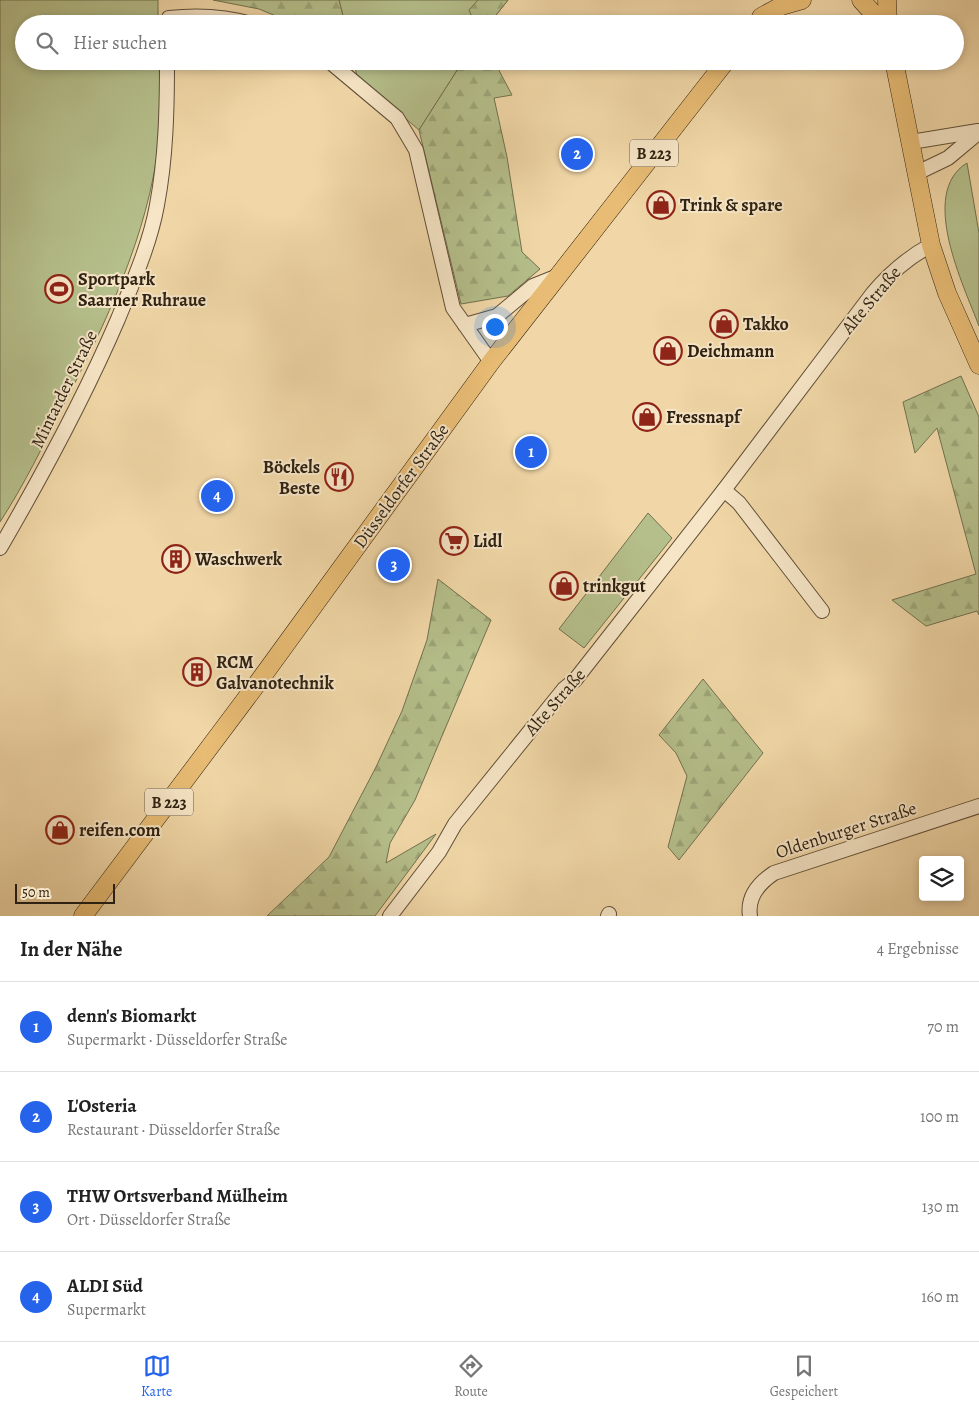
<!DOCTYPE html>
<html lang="de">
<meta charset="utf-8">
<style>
body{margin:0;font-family:Alegreya,serif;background:#f6f6f6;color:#222}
.controls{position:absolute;right:15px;bottom:15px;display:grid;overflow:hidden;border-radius:5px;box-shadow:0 2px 8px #0003}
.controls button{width:45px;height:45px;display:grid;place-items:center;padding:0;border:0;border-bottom:1px solid #e0e0e0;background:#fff;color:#222;font:25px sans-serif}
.scale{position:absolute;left:15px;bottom:12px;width:100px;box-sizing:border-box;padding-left:5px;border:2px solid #2f2213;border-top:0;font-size:14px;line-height:18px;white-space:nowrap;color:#2f2213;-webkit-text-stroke:4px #f6e5c6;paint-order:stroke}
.you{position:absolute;left:494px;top:326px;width:18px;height:18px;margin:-12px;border:4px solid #fff;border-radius:50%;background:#1a73e8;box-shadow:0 0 0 8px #1a73e833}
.badge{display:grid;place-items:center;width:32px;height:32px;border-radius:50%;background:#2563eb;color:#fff;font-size:16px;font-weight:700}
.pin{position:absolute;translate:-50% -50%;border:2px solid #fff;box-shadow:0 1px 5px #0006}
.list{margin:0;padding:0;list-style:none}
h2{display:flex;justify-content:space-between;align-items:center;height:65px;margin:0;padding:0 20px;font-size:21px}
h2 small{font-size:16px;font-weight:400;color:#767676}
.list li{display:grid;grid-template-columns:32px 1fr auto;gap:15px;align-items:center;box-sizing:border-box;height:90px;padding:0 20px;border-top:1px solid #e0e0e0}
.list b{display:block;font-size:19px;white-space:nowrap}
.list p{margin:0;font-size:16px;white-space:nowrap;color:#767676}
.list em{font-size:16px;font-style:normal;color:#767676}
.icon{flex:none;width:28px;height:28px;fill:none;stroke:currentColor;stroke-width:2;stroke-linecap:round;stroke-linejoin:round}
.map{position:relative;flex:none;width:979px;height:916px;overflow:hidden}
.search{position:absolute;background:#fff;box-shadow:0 2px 8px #0003;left:15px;right:15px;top:15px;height:55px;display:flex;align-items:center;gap:12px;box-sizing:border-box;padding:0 18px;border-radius:28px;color:#767676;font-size:19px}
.sheet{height:425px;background:#fff}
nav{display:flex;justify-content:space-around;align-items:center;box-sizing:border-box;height:70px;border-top:1px solid #e0e0e0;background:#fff;font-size:14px;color:#767676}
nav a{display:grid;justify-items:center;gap:2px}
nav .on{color:#2563eb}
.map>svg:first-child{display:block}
</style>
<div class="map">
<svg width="979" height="916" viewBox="0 0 979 916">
<defs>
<pattern id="forest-firs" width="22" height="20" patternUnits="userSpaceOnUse" patternTransform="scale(1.25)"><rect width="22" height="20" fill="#b5bf8b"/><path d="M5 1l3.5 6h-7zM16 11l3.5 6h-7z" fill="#9ca477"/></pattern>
</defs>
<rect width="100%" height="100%" fill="#f1d7a7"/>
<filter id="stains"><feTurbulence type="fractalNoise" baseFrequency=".004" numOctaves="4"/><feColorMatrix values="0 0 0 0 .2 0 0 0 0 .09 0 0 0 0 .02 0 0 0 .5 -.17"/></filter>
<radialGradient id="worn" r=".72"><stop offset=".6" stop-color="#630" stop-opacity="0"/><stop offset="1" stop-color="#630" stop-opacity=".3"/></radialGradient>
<!-- green -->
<g fill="#b5bf8b" stroke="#72704f">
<path d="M 0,0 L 158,0 L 158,24 L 24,24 L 24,61 L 159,61 C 160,88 162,114 159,141 C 148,235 106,323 63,406 C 43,446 24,485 0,522 Z"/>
<path d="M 339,0 L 508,0 L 489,24 L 345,24 Z"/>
<path d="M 354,61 L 463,61 L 419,130 L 357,77 Z"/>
<path d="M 967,163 L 979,233 L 979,326 C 964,286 918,193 967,163 Z"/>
<path d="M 648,513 L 672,538 L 584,648 L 559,629 Z"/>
</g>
<!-- forest -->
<g fill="url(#forest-firs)" stroke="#72704f">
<path d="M 213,0 L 339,0 L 345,24 L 295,24 L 259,9 Z"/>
<path d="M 478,0 L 508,0 L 489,24 L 475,24 L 469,10 Z"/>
<path d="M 463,61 L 494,61 L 512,95 L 494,98 L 507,157 L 522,252 L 540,269 L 508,296 L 461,304 L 419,130 Z"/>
<path d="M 961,376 L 979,417 L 979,615 L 977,611 L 926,626 L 892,600 L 976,574 L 937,428 L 915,453 L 903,402 Z"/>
<path d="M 438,579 L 491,620 L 415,800 L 390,843 L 386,863 L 436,834 L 375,916 L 267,916 L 329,857 L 376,767 L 402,711 L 427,640 Z"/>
<path d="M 703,679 L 763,753 L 679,860 L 668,847 L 687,776 L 676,753 L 659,735 Z"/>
</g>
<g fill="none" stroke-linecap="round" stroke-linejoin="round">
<defs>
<g id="minor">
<path d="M 168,24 L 169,18 C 197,15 224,16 251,24"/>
<path d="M 329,61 L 397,118 L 416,150 L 453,308 L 491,362"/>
<path d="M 911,142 L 978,131"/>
<path d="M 917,173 L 948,158 L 979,132"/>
<path d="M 465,325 L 497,316 L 533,286 L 558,276"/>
<path d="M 724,490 L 739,503 L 822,611"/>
<path d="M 0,548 C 43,474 84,398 118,319 C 133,282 150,244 157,205 C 166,157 167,109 167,61"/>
<path d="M 390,916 L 439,852 L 455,824 L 564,689 L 575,680 L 724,490 L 873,293 C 890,273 907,258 931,245"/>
<path d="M 608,916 L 609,914"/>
<path d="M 750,916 C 747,897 759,883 774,873 L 979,806"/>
</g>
<g id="major">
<path d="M 861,0 L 883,24"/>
<path d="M 887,0 L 888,24"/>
<path d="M 781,6 L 802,0"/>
<path d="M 761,17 L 781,6 L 786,0"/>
<path d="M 894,61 L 931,245 L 947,293 L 979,365"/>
<path d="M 83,916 L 254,688 L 491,362 L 726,61"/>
</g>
</defs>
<!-- minor casing -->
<use href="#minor" stroke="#604f38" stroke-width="16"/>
<!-- major casing -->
<use href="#major" stroke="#2f2213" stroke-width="19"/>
<!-- minor -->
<use href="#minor" stroke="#f6e5c6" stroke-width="14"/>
<!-- major -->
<use href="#major" stroke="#e8bc74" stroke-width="18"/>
</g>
<!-- icons -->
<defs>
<symbol id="shop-ring" viewBox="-11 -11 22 22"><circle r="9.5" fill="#f6e5c6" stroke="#8f2418" stroke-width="1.5"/><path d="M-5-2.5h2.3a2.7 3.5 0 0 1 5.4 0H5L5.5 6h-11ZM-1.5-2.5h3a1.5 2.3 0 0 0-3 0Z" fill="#8f2418"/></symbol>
<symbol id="stadium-ring" viewBox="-11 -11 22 22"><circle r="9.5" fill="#f6e5c6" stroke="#8f2418" stroke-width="1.5"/><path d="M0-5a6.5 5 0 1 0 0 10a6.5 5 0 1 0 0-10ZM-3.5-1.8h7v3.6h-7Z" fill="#8f2418"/></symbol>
<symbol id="restaurant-ring" viewBox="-11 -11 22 22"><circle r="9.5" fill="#f6e5c6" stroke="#8f2418" stroke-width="1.5"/><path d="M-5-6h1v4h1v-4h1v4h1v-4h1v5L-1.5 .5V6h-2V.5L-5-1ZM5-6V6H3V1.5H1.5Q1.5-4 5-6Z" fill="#8f2418"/></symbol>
<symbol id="supermarket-ring" viewBox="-11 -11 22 22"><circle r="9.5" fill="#f6e5c6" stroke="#8f2418" stroke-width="1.5"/><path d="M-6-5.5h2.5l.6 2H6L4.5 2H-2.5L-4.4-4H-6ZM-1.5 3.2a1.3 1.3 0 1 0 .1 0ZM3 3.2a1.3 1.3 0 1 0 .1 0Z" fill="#8f2418"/></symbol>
<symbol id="building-ring" viewBox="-11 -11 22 22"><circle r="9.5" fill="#f6e5c6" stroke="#8f2418" stroke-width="1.5"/><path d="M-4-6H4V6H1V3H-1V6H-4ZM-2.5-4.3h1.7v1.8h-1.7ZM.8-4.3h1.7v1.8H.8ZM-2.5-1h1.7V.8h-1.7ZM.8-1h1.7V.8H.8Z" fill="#8f2418"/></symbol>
</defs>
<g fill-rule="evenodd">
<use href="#shop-ring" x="645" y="189" width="32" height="32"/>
<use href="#stadium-ring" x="43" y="273" width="32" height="32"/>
<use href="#shop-ring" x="708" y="308" width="32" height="32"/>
<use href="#shop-ring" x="652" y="335" width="32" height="32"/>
<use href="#shop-ring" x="631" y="401" width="32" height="32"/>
<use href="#restaurant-ring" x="323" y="461" width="32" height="32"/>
<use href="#supermarket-ring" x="438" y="525" width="32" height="32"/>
<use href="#building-ring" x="160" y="543" width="32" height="32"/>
<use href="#shop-ring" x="548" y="570" width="32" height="32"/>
<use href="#building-ring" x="181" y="656" width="32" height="32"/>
<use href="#shop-ring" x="44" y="814" width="32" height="32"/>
</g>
<g text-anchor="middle" stroke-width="4" stroke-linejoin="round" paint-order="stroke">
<!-- shield labels -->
<g fill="#f6e5c6" stroke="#6b5c49" stroke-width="1">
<rect x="630" y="139.5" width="48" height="27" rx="4"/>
<rect x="145" y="788.5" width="48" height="27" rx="4"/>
</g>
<g font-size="16" font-weight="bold" fill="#2f2213">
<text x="654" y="159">B 223</text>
<text x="169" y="808">B 223</text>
</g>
<!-- poi labels -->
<g font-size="18" font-weight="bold" fill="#2f2213" stroke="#f6e5c6" text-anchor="start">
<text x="680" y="211">Trink &amp; spare</text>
<text x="78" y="285">Sportpark<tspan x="78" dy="21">Saarner Ruhraue</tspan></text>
<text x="743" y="330">Takko</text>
<text x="687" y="357">Deichmann</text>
<text x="666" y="423">Fressnapf</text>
<text x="320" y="473" text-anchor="end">Böckels<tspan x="320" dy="21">Beste</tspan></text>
<text x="473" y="547">Lidl</text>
<text x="195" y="565">Waschwerk</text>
<text x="583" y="592">trinkgut</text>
<text x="216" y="668">RCM<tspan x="216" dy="21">Galvanotechnik</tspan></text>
<text x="79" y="836">reifen.com</text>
</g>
<!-- street labels -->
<g font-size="18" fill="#2f2213" stroke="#f6e5c6">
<text transform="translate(871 300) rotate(-50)" y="6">Alte Straße</text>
<text transform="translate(64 389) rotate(-64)" y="6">Mintarder Straße</text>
<text transform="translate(401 486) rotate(-54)" y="6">Düsseldorfer Straße</text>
<text transform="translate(555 702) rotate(-49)" y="6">Alte Straße</text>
<text transform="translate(846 830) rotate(-18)" y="6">Oldenburger Straße</text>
</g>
</g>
<rect width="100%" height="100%" filter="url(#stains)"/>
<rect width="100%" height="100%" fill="url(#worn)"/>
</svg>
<div class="controls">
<button><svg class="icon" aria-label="layers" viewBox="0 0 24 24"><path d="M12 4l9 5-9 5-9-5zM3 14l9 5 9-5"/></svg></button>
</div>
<div class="scale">50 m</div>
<div class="you"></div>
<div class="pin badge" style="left:531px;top:452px">1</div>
<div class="pin badge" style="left:577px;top:154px">2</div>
<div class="pin badge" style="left:394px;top:565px">3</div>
<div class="pin badge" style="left:217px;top:496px">4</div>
<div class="search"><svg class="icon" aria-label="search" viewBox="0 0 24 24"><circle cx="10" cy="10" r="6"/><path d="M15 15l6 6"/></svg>Hier suchen</div>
</div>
<section class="sheet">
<h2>In der Nähe<small>4 Ergebnisse</small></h2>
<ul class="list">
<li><span class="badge">1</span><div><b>denn's Biomarkt</b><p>Supermarkt · Düsseldorfer Straße</p></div><em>70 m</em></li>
<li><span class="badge">2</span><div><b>L'Osteria</b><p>Restaurant · Düsseldorfer Straße</p></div><em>100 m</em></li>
<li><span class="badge">3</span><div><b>THW Ortsverband Mülheim</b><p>Ort · Düsseldorfer Straße</p></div><em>130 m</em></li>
<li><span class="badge">4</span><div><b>ALDI Süd</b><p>Supermarkt</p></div><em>160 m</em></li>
</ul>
</section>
<nav>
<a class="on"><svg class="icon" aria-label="map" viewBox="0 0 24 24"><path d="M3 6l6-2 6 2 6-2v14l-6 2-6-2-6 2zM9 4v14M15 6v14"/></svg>Karte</a>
<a><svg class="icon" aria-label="directions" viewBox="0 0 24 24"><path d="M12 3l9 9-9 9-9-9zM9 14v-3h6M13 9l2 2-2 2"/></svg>Route</a>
<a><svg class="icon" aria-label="saved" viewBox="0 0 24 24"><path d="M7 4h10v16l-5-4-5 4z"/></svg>Gespeichert</a>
</nav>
